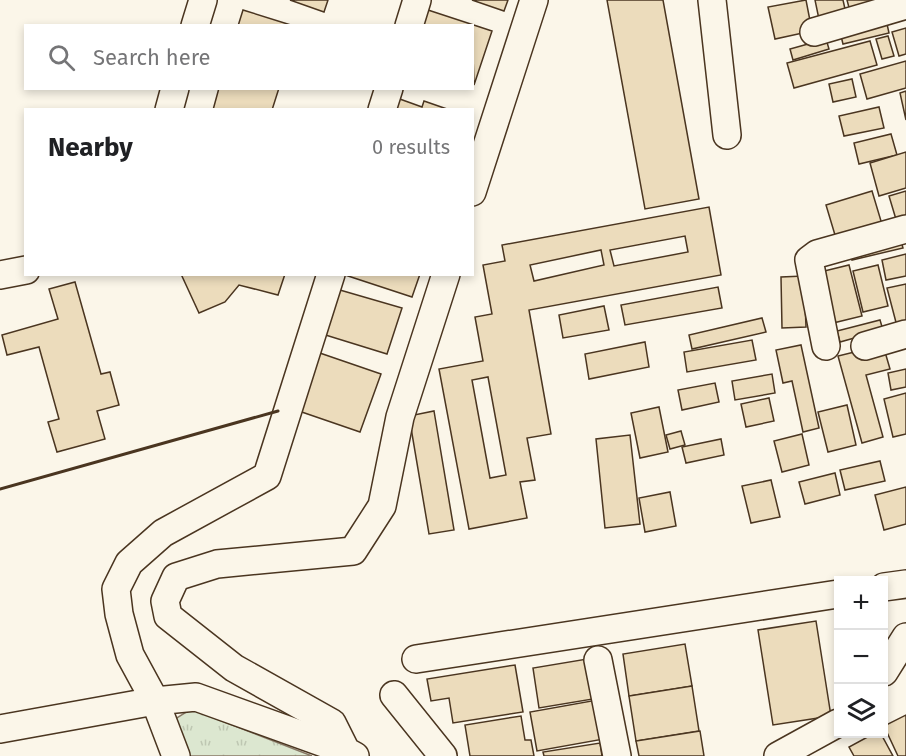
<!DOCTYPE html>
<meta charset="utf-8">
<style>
body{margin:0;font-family:"Fira Sans",sans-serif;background:#f6f6f6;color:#202124}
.controls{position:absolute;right:18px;bottom:18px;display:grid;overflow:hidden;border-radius:0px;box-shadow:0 3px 9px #0003}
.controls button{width:54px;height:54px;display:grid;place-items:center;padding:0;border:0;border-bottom:2px solid #e0e0e0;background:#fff;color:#202124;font:30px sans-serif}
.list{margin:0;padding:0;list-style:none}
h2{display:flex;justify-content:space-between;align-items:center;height:78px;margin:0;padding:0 24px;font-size:26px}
h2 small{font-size:20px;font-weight:400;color:#757577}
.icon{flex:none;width:33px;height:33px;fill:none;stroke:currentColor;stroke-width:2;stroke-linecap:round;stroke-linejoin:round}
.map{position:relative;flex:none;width:906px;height:756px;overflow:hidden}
.search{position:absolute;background:#fff;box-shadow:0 3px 9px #0003;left:24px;top:24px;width:450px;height:66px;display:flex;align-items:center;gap:15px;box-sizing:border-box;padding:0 21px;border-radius:0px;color:#757577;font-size:22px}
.panel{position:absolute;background:#fff;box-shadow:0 3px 9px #0003;left:24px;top:108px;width:450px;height:168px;border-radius:0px}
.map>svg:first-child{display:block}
</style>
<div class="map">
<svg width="906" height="756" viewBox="0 0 906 756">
<defs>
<pattern id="grass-tufts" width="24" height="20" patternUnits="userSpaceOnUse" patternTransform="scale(1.5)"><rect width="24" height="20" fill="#dce7d0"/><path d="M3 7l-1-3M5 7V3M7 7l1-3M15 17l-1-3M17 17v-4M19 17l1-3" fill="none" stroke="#bec7b2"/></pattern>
</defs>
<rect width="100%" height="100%" fill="#fbf6e9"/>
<!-- grass -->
<path fill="url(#grass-tufts)" stroke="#887966" stroke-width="1.5" d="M 191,709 L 312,756 L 188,756 L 175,719 Z"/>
<!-- building -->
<g fill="#ecdcbc" stroke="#4a3520" stroke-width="1.5" fill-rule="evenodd">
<path d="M 290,0 L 328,0 L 324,12 Z"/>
<path d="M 472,0 L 508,0 L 504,11 Z"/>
<path d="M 607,0 L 663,0 L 699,199 L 645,209 Z"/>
<path d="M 806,0 L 812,31 L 775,39 L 768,7 Z"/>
<path d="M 815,0 L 843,0 L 847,18 L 820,24 Z"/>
<path d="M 847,0 L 875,0 L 877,9 L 851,15 Z"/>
<path d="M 243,10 L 294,26 L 238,26 Z"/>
<path d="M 428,10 L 492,31 L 474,85 L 472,26 L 422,26 Z"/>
<path d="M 887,24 L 889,33 L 843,44 L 841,36 Z"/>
<path d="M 906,28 L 906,54 L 899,56 L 892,32 Z"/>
<path d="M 888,36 L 894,56 L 882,59 L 876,39 Z"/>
<path d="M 826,39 L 829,49 L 793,60 L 790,49 Z"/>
<path d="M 870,41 L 877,65 L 794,88 L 787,63 Z"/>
<path d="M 906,61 L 906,88 L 867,99 L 860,74 Z"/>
<path d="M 852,79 L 856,97 L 833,102 L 829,84 Z"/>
<path d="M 219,88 L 279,88 L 272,110 L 213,110 Z"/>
<path d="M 906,91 L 906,120 L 900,93 Z"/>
<path d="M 397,98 L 422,107 L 424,101 L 447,109 L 393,110 Z"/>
<path d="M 879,107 L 884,128 L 844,136 L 839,116 Z"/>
<path d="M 891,134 L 897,155 L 859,164 L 854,143 Z"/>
<path d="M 906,152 L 906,188 L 879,196 L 870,163 Z"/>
<path d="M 872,191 L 884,231 L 838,245 L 826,205 Z"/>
<path d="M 906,191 L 906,224 L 898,226 L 889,196 Z"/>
<path d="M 709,207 L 721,275 L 529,310 L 551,434 L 527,438 L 535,480 L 520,482 L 527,518 L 469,529 L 439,369 L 483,361 L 475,317 L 492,314 L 483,265 L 505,261 L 502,245 ZM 685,236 L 688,252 L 614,266 L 610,250 ZM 601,250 L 604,265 L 534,281 L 530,265 ZM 488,377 L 506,475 L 490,478 L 472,380 Z"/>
<path d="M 900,238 L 903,248 L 852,260 L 850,250 Z"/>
<path d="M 906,254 L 906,276 L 886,280 L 882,260 Z"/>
<path d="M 849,265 L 862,316 L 829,324 L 816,273 Z"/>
<path d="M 878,265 L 888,306 L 863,312 L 853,271 Z"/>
<path d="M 181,274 L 285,274 L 278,295 L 239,285 L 225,302 L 199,313 Z"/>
<path d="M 342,274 L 420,274 L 412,297 Z"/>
<path d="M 804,276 L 806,327 L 782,328 L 781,277 Z"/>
<path d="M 75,282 L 101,374 L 110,372 L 119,405 L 97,411 L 105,439 L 57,452 L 48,422 L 59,419 L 39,347 L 7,355 L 2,335 L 58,319 L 49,289 Z"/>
<path d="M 906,284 L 906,328 L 898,330 L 887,288 Z"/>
<path d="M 718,287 L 722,308 L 625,325 L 621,305 Z"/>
<path d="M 333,288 L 402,308 L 387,354 L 319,333 Z"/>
<path d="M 604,306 L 609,330 L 563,338 L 559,315 Z"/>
<path d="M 762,318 L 766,332 L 692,349 L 689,335 Z"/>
<path d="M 880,320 L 883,330 L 840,342 L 837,331 Z"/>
<path d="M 752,340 L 756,360 L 687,372 L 684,352 Z"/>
<path d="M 645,342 L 649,367 L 589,379 L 585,354 Z"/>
<path d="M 801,345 L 819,428 L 803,432 L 792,381 L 783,383 L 776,350 Z"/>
<path d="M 883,345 L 890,369 L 866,375 L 883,437 L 862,443 L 838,356 Z"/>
<path d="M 314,351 L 381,374 L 360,432 L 293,409 Z"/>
<path d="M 906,369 L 906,387 L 891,390 L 888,373 Z"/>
<path d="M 772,374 L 775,393 L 735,400 L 732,381 Z"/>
<path d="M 715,383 L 719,402 L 682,410 L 678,390 Z"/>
<path d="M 906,393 L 906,434 L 893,437 L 884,399 Z"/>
<path d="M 769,398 L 774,421 L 746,427 L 741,404 Z"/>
<path d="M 847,405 L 856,445 L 828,452 L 818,412 Z"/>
<path d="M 659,407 L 668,452 L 640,458 L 631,413 Z"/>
<path d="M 434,411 L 454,530 L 429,534 L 409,416 Z"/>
<path d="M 681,431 L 685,445 L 670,449 L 666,435 Z"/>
<path d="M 802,434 L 809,465 L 782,472 L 774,441 Z"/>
<path d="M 630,435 L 640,524 L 605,528 L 596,439 Z"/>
<path d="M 721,439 L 724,455 L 686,463 L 682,447 Z"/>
<path d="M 880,461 L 885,481 L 845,490 L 840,470 Z"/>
<path d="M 835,473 L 840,495 L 805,504 L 799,482 Z"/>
<path d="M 771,480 L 780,517 L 751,523 L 742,486 Z"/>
<path d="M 906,487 L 906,524 L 884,530 L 875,495 Z"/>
<path d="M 670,492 L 676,526 L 645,532 L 639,498 Z"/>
<path d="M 816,621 L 831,716 L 773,725 L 758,630 Z"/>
<path d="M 685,644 L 692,686 L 629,696 L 623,654 Z"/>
<path d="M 587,659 L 593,699 L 539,708 L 533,668 Z"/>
<path d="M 515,665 L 523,712 L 453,723 L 449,698 L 431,701 L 427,679 Z"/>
<path d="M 692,686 L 699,731 L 636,741 L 629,696 Z"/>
<path d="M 597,700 L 604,739 L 537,751 L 530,712 Z"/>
<path d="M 906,715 L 906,756 L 898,756 L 884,726 Z"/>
<path d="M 521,716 L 525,740 L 531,740 L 534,756 L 470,756 L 465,725 Z"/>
<path d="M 700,731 L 704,756 L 639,756 L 636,741 Z"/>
<path d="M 873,734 L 881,734 L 893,756 L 854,756 L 849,747 Z"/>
<path d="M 600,743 L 602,756 L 544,756 L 543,752 Z"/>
</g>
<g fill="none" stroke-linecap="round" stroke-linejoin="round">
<defs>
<g id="minor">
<path d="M 712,0 L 727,135"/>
<path d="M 195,26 L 203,0"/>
<path d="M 409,26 L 417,0"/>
<path d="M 814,32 L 906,5"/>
<path d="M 169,110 L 175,88"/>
<path d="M 382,110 L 389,88"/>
<path d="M 472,192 L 534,0"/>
<path d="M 0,275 L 26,270"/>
<path d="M 826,346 L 809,260 L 817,254 L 906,229"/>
<path d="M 865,346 L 906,334"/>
<path d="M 884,587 L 906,584"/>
<path d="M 416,659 L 838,594"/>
<path d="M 598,660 L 617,756"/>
<path d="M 884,672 L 906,637"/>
<path d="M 394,695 L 443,756"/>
<path d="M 0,729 L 155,701 L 196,697 L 346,751"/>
<path d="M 176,756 L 155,701 L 130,655 L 119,614 L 116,589 L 129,563 L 163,533 L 267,476 L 331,274"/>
<path d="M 355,756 L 346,751 L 332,723 L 234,668 L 168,616 L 165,601 L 176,577 L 217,564 L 353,551 L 382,506 L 400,417 L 446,274"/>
<path d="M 778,756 L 838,723"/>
</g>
</defs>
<!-- minor casing -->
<use href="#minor" stroke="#4a3520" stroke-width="30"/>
<!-- minor -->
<use href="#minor" stroke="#fbf6e9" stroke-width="27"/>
<!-- wall -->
<path stroke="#4a3520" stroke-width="3" d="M 0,489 L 278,411"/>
</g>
</svg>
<div class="controls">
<button>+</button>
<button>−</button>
<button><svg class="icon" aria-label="layers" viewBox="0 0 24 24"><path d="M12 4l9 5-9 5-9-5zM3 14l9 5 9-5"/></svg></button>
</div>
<div class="search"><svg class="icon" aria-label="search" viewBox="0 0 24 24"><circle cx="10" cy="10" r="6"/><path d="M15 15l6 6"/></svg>Search here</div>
<section class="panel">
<h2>Nearby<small>0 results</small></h2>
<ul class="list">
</ul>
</section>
</div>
